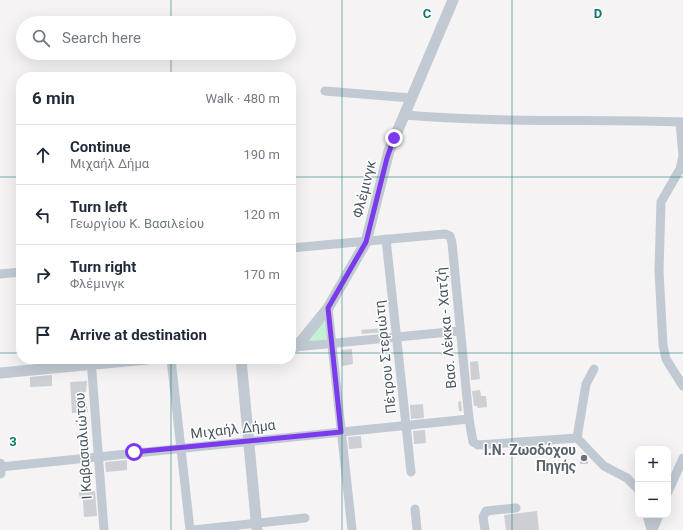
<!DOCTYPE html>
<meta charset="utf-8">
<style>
body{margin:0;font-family:Roboto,sans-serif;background:#f6f6f7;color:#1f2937}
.controls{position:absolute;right:12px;bottom:12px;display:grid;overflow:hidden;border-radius:8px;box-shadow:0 4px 16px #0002}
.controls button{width:36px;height:36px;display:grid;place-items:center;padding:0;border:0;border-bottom:1px solid #e0e1e3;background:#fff;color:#1f2937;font:20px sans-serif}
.stop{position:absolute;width:12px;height:12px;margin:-9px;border:3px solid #7c3aed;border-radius:50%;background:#fff}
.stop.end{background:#7c3aed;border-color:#fff;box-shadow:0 1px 4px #0008}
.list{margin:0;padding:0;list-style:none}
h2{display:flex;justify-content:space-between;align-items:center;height:52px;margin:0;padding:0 16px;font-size:17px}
h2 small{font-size:13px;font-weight:400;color:#747a83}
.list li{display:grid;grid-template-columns:26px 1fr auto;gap:12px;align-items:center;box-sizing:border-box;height:60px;padding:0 16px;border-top:1px solid #e0e1e3}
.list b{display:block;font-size:15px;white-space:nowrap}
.list p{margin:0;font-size:13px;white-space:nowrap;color:#747a83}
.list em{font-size:13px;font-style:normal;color:#747a83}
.icon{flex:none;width:22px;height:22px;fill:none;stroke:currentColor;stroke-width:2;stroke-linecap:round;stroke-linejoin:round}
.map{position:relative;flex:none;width:683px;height:530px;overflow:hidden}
.search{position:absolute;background:#fff;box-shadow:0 4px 16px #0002;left:16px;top:16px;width:280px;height:44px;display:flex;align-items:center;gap:10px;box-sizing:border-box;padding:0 14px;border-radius:22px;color:#747a83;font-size:15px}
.panel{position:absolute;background:#fff;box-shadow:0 4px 16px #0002;left:16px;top:72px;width:280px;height:292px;border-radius:16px}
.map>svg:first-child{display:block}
</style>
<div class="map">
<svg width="683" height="530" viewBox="0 0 683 530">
<rect width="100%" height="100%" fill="#f5f3f3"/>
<!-- green -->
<path fill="#c3f1d5" d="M 324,319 L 327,339 L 305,342 Z"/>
<!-- building -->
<g fill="#cdcfd5">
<path d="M 383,328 L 384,332 L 362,334 L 361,330 Z"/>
<path d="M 352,349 L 353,364 L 342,366 L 341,350 Z"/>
<path d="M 478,361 L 480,379 L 471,380 L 470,362 Z"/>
<path d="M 52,375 L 52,386 L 30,387 L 30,377 Z"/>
<path d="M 87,381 L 86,392 L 84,392 L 88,412 L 72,413 L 70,382 Z"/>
<path d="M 480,390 L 481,396 L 486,396 L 487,407 L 478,408 L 477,406 L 474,406 L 472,391 Z"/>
<path d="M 461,401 L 462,411 L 459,411 L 458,402 Z"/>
<path d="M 423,404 L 424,418 L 411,419 L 410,405 Z"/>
<path d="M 425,430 L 426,443 L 414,444 L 413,431 Z"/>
<path d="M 361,436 L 362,448 L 349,449 L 348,437 Z"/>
<path d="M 581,452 L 588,458 L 588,464 L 580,464 Z"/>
<path d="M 127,460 L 127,470 L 106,472 L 105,462 Z"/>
<path d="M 95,491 L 97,516 L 84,517 L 83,499 L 80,499 L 79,492 Z"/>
<path d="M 537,511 L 539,530 L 506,530 L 504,515 Z"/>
</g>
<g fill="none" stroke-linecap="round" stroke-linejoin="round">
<!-- minor -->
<g stroke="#c1cad2" stroke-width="9">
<path d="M 325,91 L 411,98"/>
<path d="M 405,115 C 497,123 590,119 683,122"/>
<path d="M 680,122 L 683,156 L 680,169 L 661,202 L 659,271 L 663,345 L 666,359 L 683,386"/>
<path d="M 386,239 L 411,472"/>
<path d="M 291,248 L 445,234 L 450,236 L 452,243 L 469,419 L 473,442 L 478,445 L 577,438 L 604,466 L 627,478 L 638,489"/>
<path d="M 0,274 L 21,272"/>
<path d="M 328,308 L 352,530"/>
<path d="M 295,347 L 459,331"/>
<path d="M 91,359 L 104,530"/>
<path d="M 171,359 L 190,530"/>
<path d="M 577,438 L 586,384 L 594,369"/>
<path d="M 0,467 L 469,419"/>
<path d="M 668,492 L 683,458"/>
<path d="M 415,509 L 417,530"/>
<path d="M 647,515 L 651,530"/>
<path d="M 193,530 L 305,518"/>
<path d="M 485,530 L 483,517 L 486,511 L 516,508"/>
<path d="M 653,530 L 659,515"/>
</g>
<!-- tertiary -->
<g stroke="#c1cad2" stroke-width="11">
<path d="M 291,347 L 295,347 L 303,339 L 328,308 L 366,242 L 389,151 L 453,0"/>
<path d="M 241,359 L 257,530"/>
<path d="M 0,373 L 148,359"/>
<path d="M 0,464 L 0,473"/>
</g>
</g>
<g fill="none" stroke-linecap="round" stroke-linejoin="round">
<!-- route -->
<path stroke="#7c3aed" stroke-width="5" d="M 134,452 L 341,432 L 328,308 L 366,242 L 387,158 L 394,138"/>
</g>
<!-- grid -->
<path fill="none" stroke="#0f766e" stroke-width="1" stroke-opacity="0.55" d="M 171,0 L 171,23M 342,0 L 342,530M 512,0 L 512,530M 171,53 L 171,77M 0,177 L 21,177M 291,177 L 683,177M 0,353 L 21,353M 291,353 L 683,353M 171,359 L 171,530"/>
<!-- markers -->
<circle fill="#6b7280" stroke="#fff" stroke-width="1.5" cx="584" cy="458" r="4"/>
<g text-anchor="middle" stroke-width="3" stroke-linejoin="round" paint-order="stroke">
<!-- street labels -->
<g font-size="14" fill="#4a5661" stroke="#fff">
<text transform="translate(364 189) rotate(-76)" y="5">Φλέμινγκ</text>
<text transform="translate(446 328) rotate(-95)" y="5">Βασ. Λέκκα - Χατζή</text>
<text transform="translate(385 357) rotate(-96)" y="5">Πέτρου Στεριώτη</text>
<text transform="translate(233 429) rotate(-6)" y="5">Μιχαήλ Δήμα</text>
<text transform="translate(83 446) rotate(-94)" y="5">Ι Καβασιαλιώτου</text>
</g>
<!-- worship labels -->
<g font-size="14" font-weight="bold" fill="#5b616d" stroke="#fff" text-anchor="end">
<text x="576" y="455">Ι.Ν. Ζωοδόχου<tspan x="576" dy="16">Πηγής</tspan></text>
</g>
</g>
<g font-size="13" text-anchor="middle" font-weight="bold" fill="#0f766e" stroke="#fff" stroke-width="3" stroke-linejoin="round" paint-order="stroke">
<text x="427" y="18">C</text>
<text x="598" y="18">D</text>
<text x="13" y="446">3</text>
</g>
</svg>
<div class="controls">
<button>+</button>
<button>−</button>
</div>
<div class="stop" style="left:134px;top:452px"></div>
<div class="stop end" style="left:394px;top:138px"></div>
<div class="search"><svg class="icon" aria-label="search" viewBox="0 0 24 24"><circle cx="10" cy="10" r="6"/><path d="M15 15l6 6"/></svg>Search here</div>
<section class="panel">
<h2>6 min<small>Walk · 480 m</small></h2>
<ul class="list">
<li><svg class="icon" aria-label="ahead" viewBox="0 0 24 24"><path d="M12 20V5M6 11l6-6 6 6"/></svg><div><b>Continue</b><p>Μιχαήλ Δήμα</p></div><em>190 m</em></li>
<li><svg class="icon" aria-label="left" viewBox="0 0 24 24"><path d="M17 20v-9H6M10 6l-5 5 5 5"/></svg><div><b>Turn left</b><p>Γεωργίου Κ. Βασιλείου</p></div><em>120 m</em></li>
<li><svg class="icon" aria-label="right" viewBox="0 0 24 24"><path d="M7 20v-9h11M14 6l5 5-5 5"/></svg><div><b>Turn right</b><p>Φλέμινγκ</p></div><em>170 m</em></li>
<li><svg class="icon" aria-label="arrive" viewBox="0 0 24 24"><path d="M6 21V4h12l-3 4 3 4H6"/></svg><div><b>Arrive at destination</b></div></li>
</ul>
</section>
</div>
